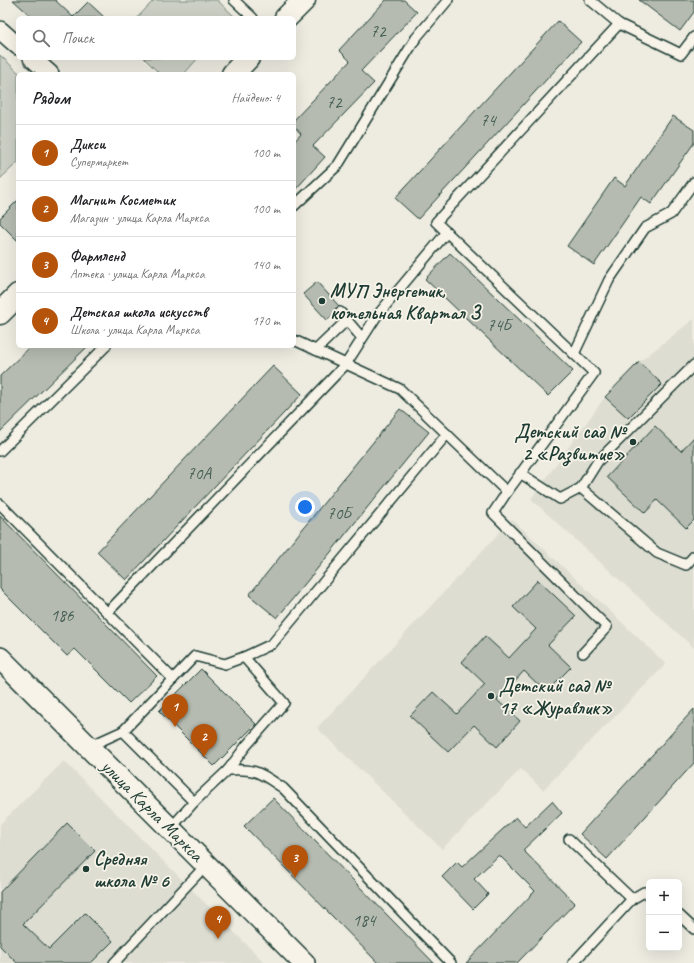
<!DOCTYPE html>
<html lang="ru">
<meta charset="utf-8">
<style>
body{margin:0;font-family:Caveat,sans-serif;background:#f6f6f6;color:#202124}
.controls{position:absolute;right:12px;bottom:12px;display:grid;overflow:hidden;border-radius:6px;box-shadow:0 4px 16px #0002}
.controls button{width:36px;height:36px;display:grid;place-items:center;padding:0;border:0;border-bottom:1px solid #e0e0e0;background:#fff;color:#202124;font:20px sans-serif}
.you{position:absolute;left:305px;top:507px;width:14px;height:14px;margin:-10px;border:3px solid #fff;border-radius:50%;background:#1a73e8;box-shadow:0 0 0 6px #1a73e833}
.badge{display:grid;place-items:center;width:26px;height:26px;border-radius:50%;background:#b45309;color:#fff;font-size:13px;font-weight:700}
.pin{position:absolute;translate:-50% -33px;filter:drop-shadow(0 1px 2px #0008)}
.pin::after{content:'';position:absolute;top:21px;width:14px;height:12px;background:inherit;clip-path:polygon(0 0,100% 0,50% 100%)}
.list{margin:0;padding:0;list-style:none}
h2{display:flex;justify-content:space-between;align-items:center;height:52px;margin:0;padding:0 16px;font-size:17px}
h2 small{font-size:13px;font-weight:400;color:#757577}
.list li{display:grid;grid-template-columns:26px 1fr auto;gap:12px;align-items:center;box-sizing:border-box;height:56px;padding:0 16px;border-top:1px solid #e0e0e0}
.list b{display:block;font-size:15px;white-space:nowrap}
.list p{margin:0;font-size:13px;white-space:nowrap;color:#757577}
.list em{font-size:13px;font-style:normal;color:#757577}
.icon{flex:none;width:22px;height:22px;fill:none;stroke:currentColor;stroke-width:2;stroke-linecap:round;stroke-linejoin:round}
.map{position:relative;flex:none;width:694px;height:963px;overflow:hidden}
.search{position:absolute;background:#fff;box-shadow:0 4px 16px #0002;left:16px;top:16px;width:280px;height:44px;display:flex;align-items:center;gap:10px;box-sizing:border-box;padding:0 14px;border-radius:6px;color:#757577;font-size:15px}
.panel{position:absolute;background:#fff;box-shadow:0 4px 16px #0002;left:16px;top:72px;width:280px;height:276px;border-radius:6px}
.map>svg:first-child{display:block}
</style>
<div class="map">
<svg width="694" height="963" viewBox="0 0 694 963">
<rect width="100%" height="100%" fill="#eeece1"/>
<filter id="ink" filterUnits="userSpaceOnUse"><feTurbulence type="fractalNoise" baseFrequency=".025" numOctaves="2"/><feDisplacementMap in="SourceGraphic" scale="8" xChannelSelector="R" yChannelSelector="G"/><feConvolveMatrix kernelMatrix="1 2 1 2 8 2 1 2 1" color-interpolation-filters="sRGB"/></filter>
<g filter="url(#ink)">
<!-- built -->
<g fill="#ddddd2">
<path d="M 694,319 L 694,648 L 531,499 L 605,397 L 639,362 Z"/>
<path d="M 512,519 L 666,664 L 543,790 L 521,769 L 442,849 L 317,728 Z"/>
<path d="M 64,761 L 217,915 L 265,963 L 0,963 L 0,824 Z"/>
</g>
<!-- green -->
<g fill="#cccfc4" stroke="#76867c">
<path d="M 154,0 L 217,0 L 235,17 L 137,18 Z"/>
<path d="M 0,55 L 20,74 L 18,74 L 18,162 L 0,179 Z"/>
<path d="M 144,58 L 198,58 L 184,74 L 160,74 Z"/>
</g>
<!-- building -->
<g fill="#b5bbb0" stroke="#1f3d34">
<path d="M 13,0 L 55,0 L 73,17 L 88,2 L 105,18 L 33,18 Z"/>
<path d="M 386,0 L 404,0 L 417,12 L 361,71 L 374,83 L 313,146 L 325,157 L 294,191 L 294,142 L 301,134 L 294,126 L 294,120 L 350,61 L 339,50 Z"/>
<path d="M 639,0 L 694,0 L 694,12 L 680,31 Z"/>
<path d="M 558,21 L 581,42 L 418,219 L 395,198 Z"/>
<path d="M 673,116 L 694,130 L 694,143 L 651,204 L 641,197 L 594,265 L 567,246 L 614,178 L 625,186 Z"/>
<path d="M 18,200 L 18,241 L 0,223 L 0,218 Z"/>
<path d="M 450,253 L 573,371 L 548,396 L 425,279 Z"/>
<path d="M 317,282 L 339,306 L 335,310 L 334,314 L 327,320 L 303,294 Z"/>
<path d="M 31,346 L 88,346 L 0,432 L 0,376 Z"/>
<path d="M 639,362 L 662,384 L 628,418 L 605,397 Z"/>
<path d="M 273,366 L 302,394 L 126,580 L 97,552 Z"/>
<path d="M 400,409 L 429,432 L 277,618 L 249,595 Z"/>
<path d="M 655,426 L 681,451 L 694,437 L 694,520 L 686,528 L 657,500 L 645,513 L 607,477 Z"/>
<path d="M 0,516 L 157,676 L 129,703 L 75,649 L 67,656 L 0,589 Z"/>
<path d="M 538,580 L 576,616 L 548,645 L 571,667 L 546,692 L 524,671 L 497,700 L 520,721 L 497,747 L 474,725 L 448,752 L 410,716 L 433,692 L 457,714 L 485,684 L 462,662 L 485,636 L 509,658 L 536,629 L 513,607 Z"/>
<path d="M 201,669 L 256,724 L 214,766 L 159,711 Z"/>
<path d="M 694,709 L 694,763 L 607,859 L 580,834 Z"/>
<path d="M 273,798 L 434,963 L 378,963 L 244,826 Z"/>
<path d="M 552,801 L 562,813 L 523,850 L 575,903 L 517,963 L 466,963 L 535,891 L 499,855 L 474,879 L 488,894 L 473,909 L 442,877 L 457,862 L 462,867 L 516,817 L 525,827 Z"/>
<path d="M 67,823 L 95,851 L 23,924 L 49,949 L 85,913 L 113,941 L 91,963 L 17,963 L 0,946 L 0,892 Z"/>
</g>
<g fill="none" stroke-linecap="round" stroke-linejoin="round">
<defs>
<g id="service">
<path d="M 234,0 L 253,18"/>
<path d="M 590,0 L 619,24"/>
<path d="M 294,206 L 338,165 L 416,38 L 448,0"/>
<path d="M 340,312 L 362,338"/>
<path d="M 294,340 L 400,389 L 507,492 L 594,373 L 436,222 L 619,24 L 681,54 L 694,37"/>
<path d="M 316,350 L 347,320"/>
<path d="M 574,354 L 609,280 L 645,228 L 671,214 L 694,182"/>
<path d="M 0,451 L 106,346"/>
<path d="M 520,473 L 560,499 L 581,488 L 598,461 L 694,365"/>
<path d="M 581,488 L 657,553 L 686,565 L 694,556"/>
<path d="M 507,492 L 493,513 L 607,627 L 583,653"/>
<path d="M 0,504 L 173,679"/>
<path d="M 108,612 L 346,364 L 376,317 L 447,232"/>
<path d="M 244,657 L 272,644 L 447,434"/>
<path d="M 123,731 L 195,656 L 225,664 L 244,657 L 284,703 L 246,746 L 228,770 L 194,802"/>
<path d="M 90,746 L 123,731 L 194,802 L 171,828"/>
<path d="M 228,770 C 256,768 260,773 283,788 L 451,963"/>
<path d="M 569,839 L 632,899 L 573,963"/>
<path d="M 632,899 L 644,892 L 649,893"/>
<path d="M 679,915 L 694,929"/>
<path d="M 114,963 L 207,864"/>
</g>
<g id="minor">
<path d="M 0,30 L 18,46"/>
<path d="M 32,58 L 50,74"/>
</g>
<path id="tertiary" d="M 0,658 L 304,963"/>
<g id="primary">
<path d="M 286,18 L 304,0"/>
<path d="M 233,74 L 248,58"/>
<path d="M 0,313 L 18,295"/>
</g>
</defs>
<!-- service casing -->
<use href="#service" stroke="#1f3d34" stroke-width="12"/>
<!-- minor casing -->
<use href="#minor" stroke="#1f3d34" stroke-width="20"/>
<!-- tertiary casing -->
<use href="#tertiary" stroke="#1f3d34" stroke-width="24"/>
<!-- primary casing -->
<use href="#primary" stroke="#1f3d34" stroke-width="25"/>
<!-- service -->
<use href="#service" stroke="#f7f3e8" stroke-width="9"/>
<!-- minor -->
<use href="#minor" stroke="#f7f3e8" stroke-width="17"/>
<!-- tertiary -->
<use href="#tertiary" stroke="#f7f3e8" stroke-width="21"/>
<!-- primary -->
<use href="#primary" stroke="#f7f3e8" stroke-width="22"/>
</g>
</g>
<!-- markers -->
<g fill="#1f3d34" stroke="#f7f3e8" stroke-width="1.5">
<circle cx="322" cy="301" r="4"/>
<circle cx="633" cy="442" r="4"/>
<circle cx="491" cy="696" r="4"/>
<circle cx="86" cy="869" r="4"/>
</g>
<g text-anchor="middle" stroke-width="3.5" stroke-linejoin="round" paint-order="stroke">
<!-- number labels -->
<g font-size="17" fill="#445c53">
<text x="378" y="37">72</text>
<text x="334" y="108">72</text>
<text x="488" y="126">74</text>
<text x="499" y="331">74Б</text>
<text x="199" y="479">70А</text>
<text x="339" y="519">70Б</text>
<text x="62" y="621">186</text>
<text x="364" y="926">184</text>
</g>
<!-- poi labels -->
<g font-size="19" font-weight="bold" fill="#1f3d34" stroke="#f7f3e8" text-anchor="start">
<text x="330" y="297">МУП Энергетик,<tspan x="330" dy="22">котельная Квартал З</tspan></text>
<text x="625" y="438" text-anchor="end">Детский сад №<tspan x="625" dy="22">2 «Развитие»</tspan></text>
<text x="499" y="692">Детский сад №<tspan x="499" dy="22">17 «Журавлик»</tspan></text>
<text x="94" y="865">Средняя<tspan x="94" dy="22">школа № 6</tspan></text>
</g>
<!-- street labels -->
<g font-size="19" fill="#1f3d34" stroke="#f7f3e8">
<text transform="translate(153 810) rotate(45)" y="7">улица Карла Маркса</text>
</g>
</g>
</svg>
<div class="controls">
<button>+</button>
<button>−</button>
</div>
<div class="you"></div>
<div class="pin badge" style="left:175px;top:727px">1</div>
<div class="pin badge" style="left:204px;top:757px">2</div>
<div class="pin badge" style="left:295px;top:878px">3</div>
<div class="pin badge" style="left:218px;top:939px">4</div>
<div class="search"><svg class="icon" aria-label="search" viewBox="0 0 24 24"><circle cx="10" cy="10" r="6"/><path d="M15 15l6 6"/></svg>Поиск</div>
<section class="panel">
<h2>Рядом<small>Найдено: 4</small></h2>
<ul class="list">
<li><span class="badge">1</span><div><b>Дикси</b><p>Супермаркет</p></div><em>100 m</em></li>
<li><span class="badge">2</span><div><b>Магнит Косметик</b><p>Магазин · улица Карла Маркса</p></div><em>100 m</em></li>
<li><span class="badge">3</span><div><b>Фармленд</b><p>Аптека · улица Карла Маркса</p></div><em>140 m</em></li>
<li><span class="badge">4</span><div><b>Детская школа искусств</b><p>Школа · улица Карла Маркса</p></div><em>170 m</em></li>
</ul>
</section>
</div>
